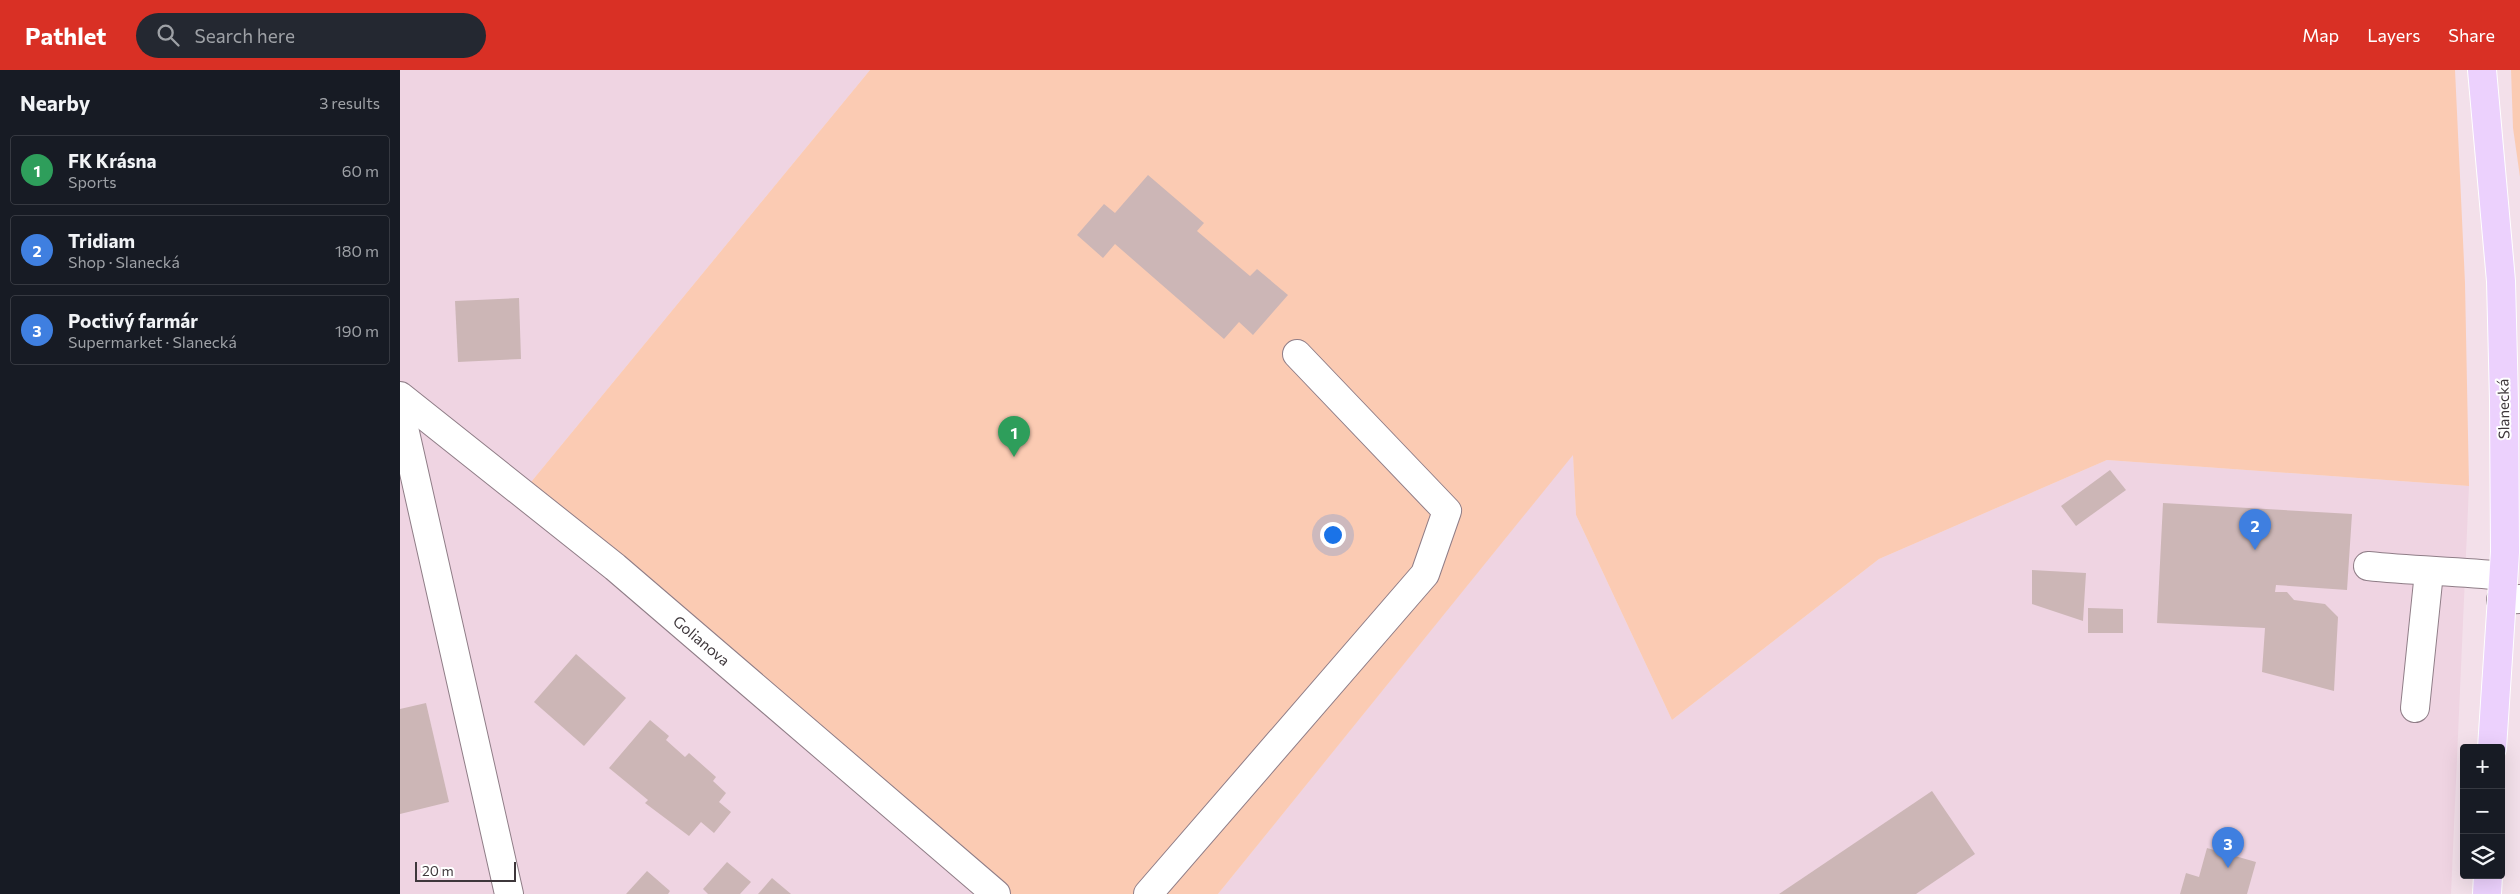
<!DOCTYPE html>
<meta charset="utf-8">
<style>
body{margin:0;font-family:Commissioner,sans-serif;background:#242831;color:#f1f3f6}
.controls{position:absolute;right:15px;bottom:15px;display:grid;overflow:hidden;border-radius:5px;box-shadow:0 5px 20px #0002}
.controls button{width:45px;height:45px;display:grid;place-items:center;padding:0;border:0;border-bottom:1px solid #363941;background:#171b24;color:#f1f3f6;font:25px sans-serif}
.scale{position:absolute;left:15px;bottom:12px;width:101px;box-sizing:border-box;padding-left:5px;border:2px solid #3e373b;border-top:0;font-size:14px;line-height:18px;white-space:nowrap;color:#3e373b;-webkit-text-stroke:4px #fff;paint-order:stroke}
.you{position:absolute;left:932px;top:464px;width:18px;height:18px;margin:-12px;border:4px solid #fff;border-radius:50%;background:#1a73e8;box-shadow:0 0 0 8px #1a73e833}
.badge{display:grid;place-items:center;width:32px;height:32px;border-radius:50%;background:#d93025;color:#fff;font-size:16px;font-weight:700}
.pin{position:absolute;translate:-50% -41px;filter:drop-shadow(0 1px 2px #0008)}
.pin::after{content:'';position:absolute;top:26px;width:18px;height:15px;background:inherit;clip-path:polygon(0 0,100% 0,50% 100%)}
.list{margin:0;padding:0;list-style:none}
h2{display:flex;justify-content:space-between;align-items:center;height:65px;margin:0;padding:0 20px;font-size:21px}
h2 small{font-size:16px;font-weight:400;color:#9ea1a6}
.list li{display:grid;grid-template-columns:32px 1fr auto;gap:15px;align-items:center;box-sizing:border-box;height:70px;margin:0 10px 10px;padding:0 10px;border:1px solid #363941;border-radius:5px}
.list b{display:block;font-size:19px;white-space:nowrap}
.list p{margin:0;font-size:16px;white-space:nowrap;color:#9ea1a6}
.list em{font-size:16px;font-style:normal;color:#9ea1a6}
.icon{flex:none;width:28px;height:28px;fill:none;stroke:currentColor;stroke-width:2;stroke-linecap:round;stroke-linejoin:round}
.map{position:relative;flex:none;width:2120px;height:824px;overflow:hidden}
header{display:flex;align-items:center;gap:30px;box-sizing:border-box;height:70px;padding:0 25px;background:#d93025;color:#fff}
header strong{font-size:24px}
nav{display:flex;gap:28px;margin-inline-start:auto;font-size:18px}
.search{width:350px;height:45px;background:#242831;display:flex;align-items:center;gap:12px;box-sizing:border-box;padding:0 18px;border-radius:28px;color:#9ea1a6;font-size:19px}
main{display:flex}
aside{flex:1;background:#171b24}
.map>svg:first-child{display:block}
</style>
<header>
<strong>Pathlet</strong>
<div class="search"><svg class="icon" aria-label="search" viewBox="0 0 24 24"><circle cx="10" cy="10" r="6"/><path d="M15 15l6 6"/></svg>Search here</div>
<nav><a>Map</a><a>Layers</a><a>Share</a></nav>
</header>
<main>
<aside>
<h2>Nearby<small>3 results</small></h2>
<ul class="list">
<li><span class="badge" style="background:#2e9e5b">1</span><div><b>FK Krásna</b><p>Sports</p></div><em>60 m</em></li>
<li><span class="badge" style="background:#3f7fe0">2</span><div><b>Tridiam</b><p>Shop · Slanecká</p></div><em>180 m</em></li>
<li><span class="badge" style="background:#3f7fe0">3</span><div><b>Poctivý farmár</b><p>Supermarket · Slanecká</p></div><em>190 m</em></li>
</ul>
</aside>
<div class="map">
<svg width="2120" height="824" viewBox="0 0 2120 824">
<rect width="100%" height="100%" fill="#f3e0ea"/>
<!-- built -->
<g fill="#efd4e2">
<path d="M 0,0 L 470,0 L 122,423 L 596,824 L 0,824 Z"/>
<path d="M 1173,384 L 1176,445 L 1272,650 L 1479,489 L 1707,390 L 2069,416 L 2051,824 L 818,824 Z"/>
</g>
<!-- green -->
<g fill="#fbcbb3">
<path d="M 470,0 L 2055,0 L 2065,213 L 2069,416 L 1707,390 L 1479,489 L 1272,650 L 1176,445 L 1173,385 L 818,824 L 596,824 L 122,423 Z"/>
<path d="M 2111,0 L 2120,0 L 2120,107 L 2113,58 Z"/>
</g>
<!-- building -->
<g fill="#ccb6b6">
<path d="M 748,105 L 804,153 L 797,161 L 850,206 L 857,199 L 888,225 L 853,265 L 839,252 L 824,269 L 715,174 L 703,188 L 677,165 L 704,134 L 715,143 Z"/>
<path d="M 119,228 L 121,289 L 58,292 L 55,231 Z"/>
<path d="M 1710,400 L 1726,420 L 1676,456 L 1661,436 Z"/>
<path d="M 1763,433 L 1952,444 L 1947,520 L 1876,515 L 1875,522 L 1887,522 L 1894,530 L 1925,534 L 1938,547 L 1934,621 L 1862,602 L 1865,558 L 1757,553 Z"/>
<path d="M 1632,500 L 1686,503 L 1683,551 L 1632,534 Z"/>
<path d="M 1688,538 L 1723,539 L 1723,563 L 1688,563 Z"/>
<path d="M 176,584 L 226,628 L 184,676 L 134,632 Z"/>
<path d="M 26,633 L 49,732 L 0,744 L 0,639 Z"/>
<path d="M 250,650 L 269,666 L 266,670 L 285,687 L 289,683 L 316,707 L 313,711 L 326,723 L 319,732 L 331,742 L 314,763 L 301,752 L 289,766 L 245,733 L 248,730 L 209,698 Z"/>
<path d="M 1532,721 L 1575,784 L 1516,824 L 1379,824 Z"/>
<path d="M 1807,778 L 1856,792 L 1847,824 L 1780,824 L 1786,803 L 1799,807 Z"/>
<path d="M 327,792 L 351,812 L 340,824 L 308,824 L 303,819 Z"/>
<path d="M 247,801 L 270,821 L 268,824 L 226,824 Z"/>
<path d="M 372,808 L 391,824 L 358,824 Z"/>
</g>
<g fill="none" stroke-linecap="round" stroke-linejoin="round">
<defs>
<g id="minor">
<path d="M 0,326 L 215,497 L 596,824"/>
<path d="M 0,340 L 109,824"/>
<path d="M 1968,496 C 2014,501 2058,501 2103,506"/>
<path d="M 2101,530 L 2120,529"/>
<path d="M 2015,638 L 2029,502"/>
<path d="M 748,824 L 1025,504 L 1047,441 L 897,284"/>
</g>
<g id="major">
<path d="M 2082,0 L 2101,211 L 2104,331 L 2105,482 L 2092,678"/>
<path d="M 2087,824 L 2088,805"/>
</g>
</defs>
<!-- minor casing -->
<use href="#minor" stroke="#8f7d87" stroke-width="30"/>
<!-- major casing -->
<use href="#major" stroke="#fff" stroke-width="30"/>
<!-- minor -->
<use href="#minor" stroke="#fff" stroke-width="28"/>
<!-- major -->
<use href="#major" stroke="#ecd1fd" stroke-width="28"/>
</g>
<g text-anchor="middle" stroke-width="4" stroke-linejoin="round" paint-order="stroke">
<!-- street labels -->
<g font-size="15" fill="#3e373b" stroke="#fff">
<text transform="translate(2104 339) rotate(-91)" y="5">Slanecká</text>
<text transform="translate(301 571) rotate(40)" y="5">Golianova</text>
</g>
</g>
</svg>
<div class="controls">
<button>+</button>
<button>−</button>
<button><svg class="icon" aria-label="layers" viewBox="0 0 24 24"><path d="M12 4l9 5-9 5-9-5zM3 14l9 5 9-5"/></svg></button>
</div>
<div class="scale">20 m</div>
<div class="you"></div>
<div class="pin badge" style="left:614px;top:387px;background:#2e9e5b">1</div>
<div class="pin badge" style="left:1855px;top:480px;background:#3f7fe0">2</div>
<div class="pin badge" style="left:1828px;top:798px;background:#3f7fe0">3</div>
</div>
</main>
